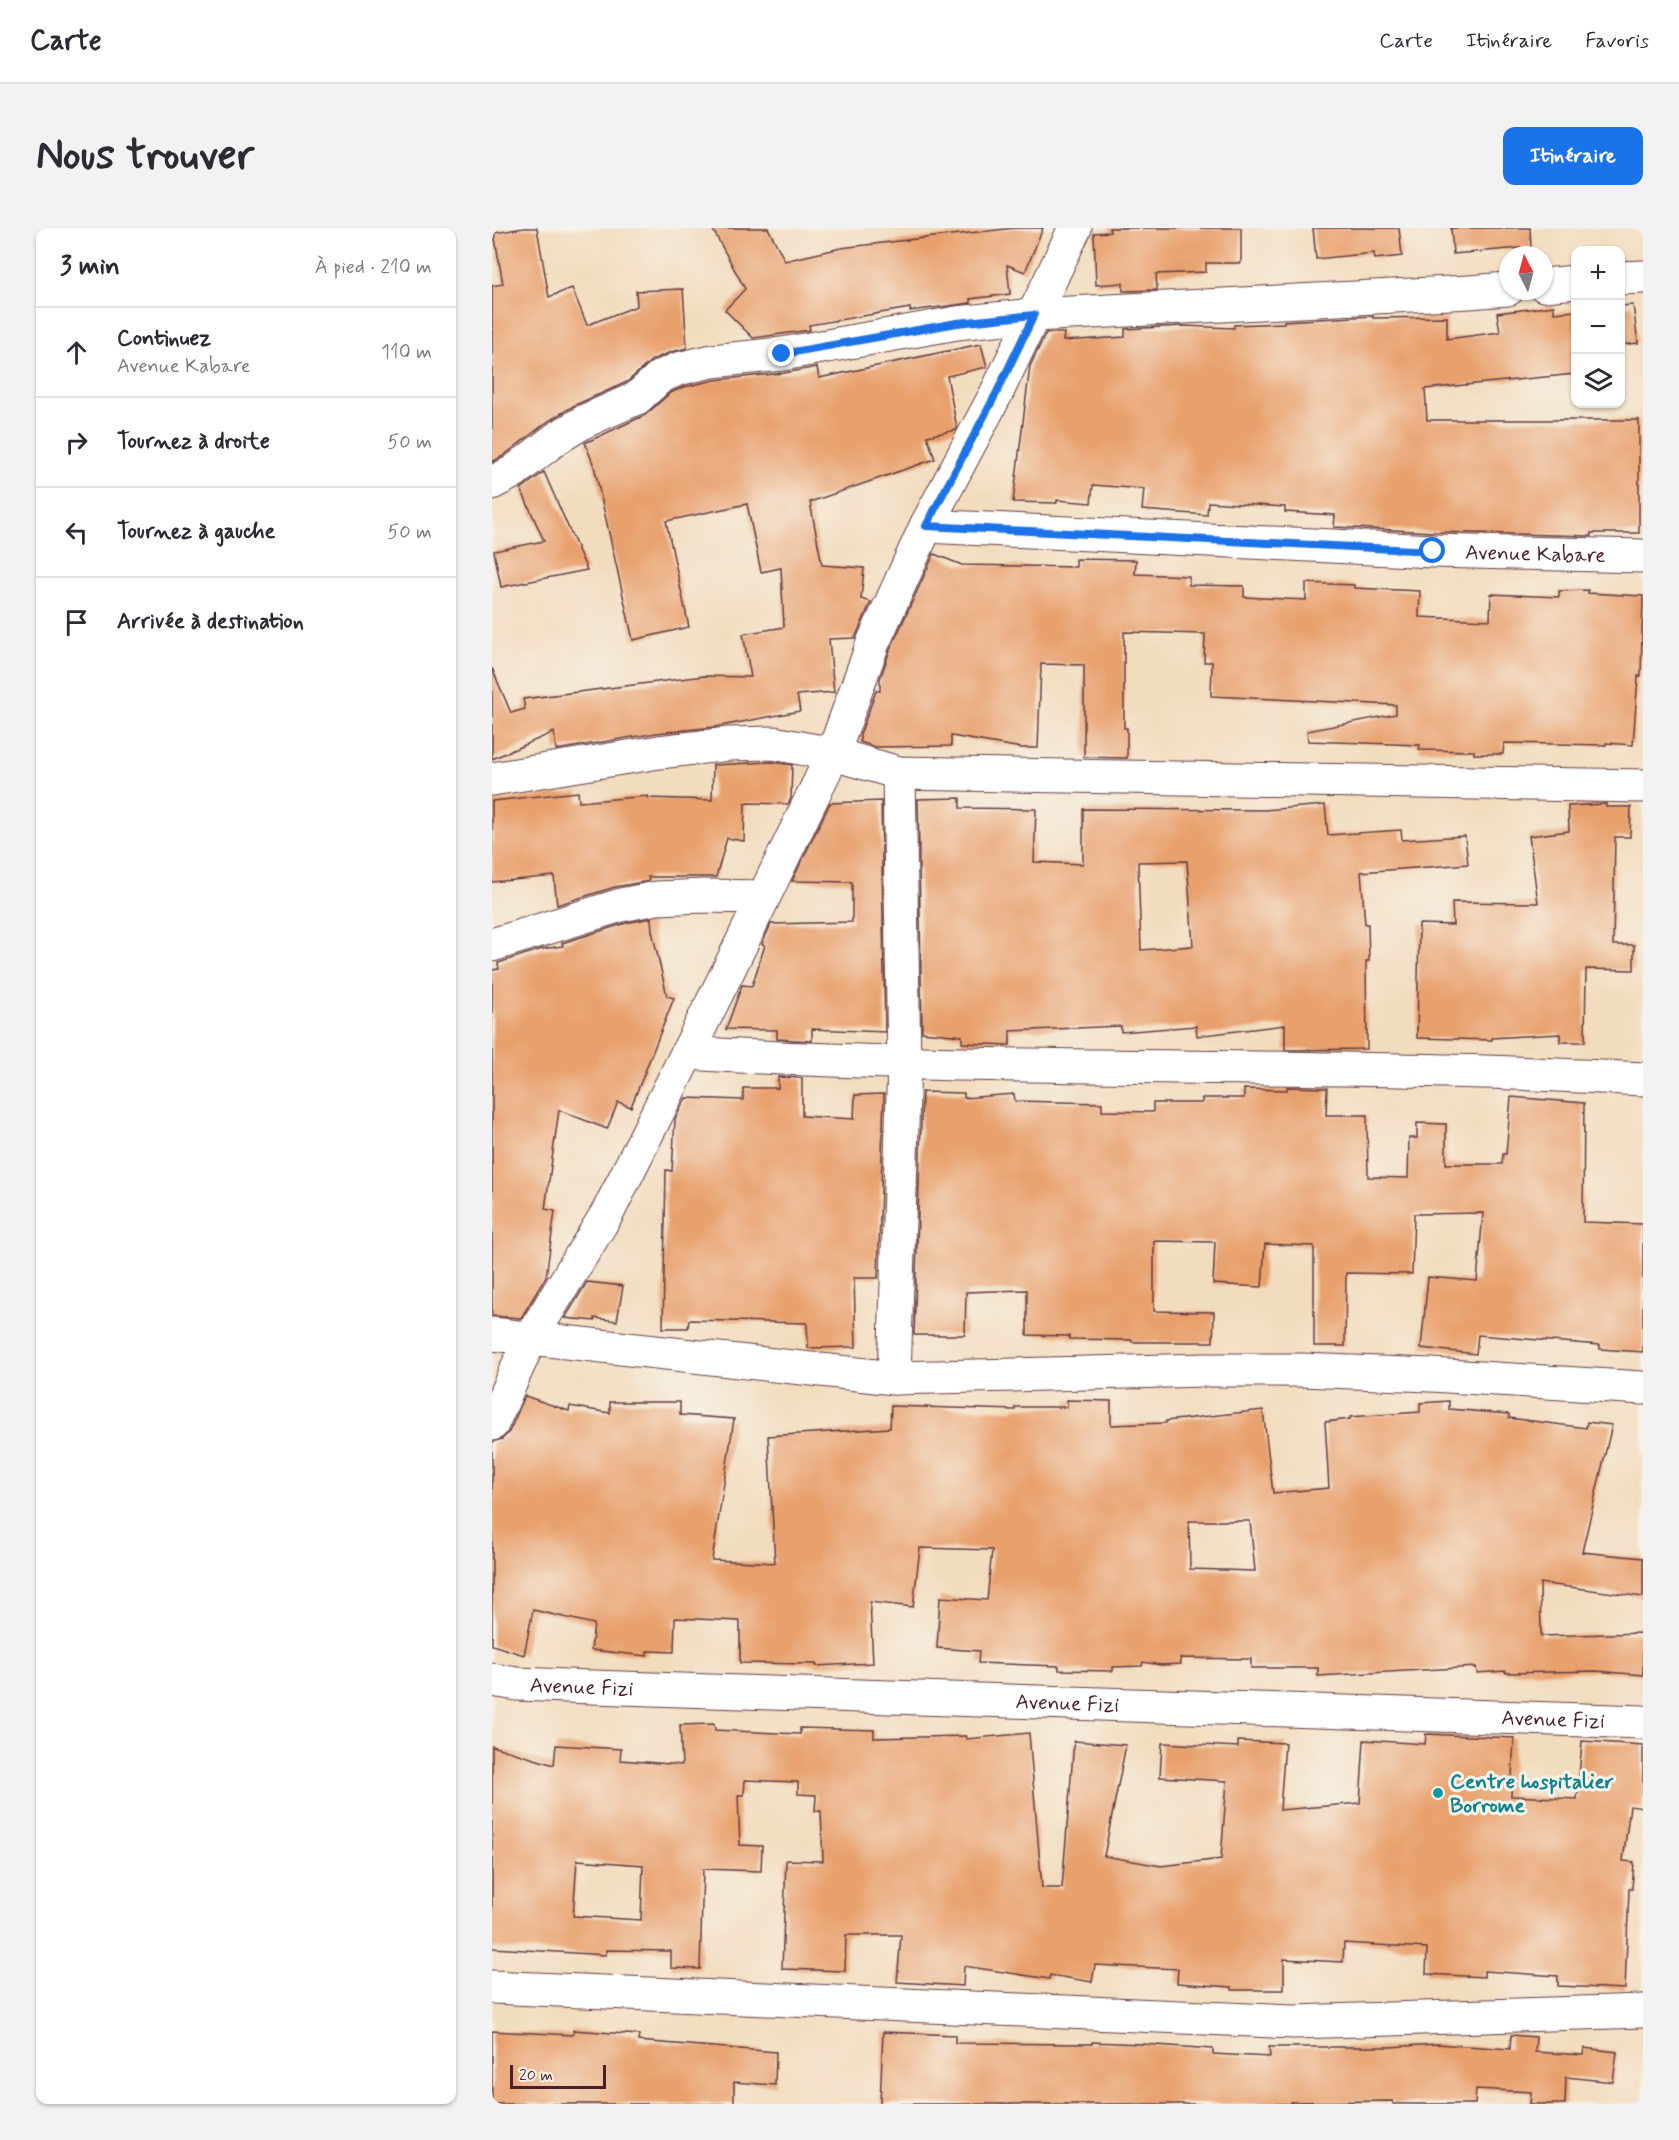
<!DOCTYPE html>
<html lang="fr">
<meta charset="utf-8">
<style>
body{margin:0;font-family:Mynerve,sans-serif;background:#f2f2f3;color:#2b2b33}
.controls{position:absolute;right:18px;top:18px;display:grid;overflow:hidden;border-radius:12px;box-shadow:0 2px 4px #0004}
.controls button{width:54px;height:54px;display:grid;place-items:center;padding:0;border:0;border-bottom:2px solid #e1e1e2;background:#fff;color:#2b2b33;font:30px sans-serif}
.compass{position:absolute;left:1007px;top:18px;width:54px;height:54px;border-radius:50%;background:#fff;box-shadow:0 2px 4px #0004;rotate:354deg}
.scale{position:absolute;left:18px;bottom:15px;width:96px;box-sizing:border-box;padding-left:6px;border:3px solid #4a1f2b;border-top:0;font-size:16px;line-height:21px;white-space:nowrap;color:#4a1f2b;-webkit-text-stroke:4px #f7f3e8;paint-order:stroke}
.stop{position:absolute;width:18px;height:18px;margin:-14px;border:4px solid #1a73e8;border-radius:50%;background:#fff}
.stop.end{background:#1a73e8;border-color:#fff;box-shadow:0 2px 6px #0008}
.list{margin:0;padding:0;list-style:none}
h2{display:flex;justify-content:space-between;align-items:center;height:78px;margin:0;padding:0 24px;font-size:26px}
h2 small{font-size:20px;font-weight:400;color:#7c7c81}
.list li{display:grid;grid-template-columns:39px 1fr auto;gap:18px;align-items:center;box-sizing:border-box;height:90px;padding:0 24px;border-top:2px solid #e1e1e2}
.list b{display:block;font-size:22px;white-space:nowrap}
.list p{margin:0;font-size:20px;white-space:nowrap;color:#7c7c81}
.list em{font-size:20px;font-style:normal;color:#7c7c81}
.icon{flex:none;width:33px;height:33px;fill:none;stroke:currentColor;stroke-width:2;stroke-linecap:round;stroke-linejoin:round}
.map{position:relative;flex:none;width:1151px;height:1876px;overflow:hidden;border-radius:12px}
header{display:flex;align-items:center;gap:36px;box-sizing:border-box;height:84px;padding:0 30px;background:#fff;border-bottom:2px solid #e1e1e2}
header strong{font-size:28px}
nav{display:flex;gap:33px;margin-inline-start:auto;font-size:21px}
.intro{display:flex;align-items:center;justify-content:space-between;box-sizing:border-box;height:144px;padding:0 36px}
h1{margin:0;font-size:42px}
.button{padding:15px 27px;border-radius:12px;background:#1a73e8;color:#fff;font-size:21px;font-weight:700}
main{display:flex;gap:36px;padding:0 36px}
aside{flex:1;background:#fff;border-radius:12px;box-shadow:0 2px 4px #0004}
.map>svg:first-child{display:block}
</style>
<header>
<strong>Carte</strong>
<nav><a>Carte</a><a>Itinéraire</a><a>Favoris</a></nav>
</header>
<div class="intro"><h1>Nous trouver</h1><a class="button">Itinéraire</a></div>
<main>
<aside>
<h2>3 min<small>À pied · 210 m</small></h2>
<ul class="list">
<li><svg class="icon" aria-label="ahead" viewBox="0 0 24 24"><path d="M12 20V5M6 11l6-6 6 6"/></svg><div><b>Continuez</b><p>Avenue Kabare</p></div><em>110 m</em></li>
<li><svg class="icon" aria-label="right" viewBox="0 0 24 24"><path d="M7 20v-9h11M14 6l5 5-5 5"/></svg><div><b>Tournez à droite</b></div><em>50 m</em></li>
<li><svg class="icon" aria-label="left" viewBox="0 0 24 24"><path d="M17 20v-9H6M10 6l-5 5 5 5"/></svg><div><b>Tournez à gauche</b></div><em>50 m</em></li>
<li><svg class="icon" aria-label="arrive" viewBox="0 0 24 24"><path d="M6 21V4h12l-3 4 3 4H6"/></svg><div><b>Arrivée à destination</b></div></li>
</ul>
</aside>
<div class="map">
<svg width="1151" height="1876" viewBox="0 0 1151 1876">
<rect width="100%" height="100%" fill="#f7f3e8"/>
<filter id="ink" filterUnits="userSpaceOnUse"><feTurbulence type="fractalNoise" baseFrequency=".0167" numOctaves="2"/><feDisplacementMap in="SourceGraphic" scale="12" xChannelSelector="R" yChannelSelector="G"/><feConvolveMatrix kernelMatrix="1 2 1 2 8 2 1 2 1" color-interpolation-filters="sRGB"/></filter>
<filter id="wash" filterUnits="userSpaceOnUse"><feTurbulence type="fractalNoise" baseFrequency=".008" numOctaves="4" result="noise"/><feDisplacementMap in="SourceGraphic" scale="24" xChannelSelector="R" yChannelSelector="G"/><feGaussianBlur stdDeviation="1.35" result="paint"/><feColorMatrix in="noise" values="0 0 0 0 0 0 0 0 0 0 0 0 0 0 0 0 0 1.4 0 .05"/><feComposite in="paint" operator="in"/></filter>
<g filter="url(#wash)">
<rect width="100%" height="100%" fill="#f2dcbe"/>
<g id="blocks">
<!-- building -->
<g fill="#e8a06d" fill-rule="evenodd">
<path d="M 32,0 L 45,0 L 57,69 L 80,60 L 95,97 L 145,78 L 144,63 L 191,61 L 195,120 L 179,124 L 160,132 L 135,154 L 83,177 L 55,194 L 11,228 L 0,234 L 0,58 L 11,56 L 2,5 Z"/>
<path d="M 220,0 L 276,0 L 293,33 L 349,20 L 423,11 L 523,0 L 551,0 L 533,44 L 515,37 L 518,66 L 478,71 L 479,75 L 418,83 L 418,80 L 317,97 L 318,102 L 261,110 L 233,82 L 253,61 Z"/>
<path d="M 617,0 L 749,0 L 749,35 L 714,35 L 714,44 L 664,46 L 665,62 L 631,63 L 631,55 L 604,57 L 602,5 L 618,4 Z"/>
<path d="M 821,0 L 907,0 L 910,28 L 883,31 L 882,25 L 824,31 Z"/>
<path d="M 959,0 L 1038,0 L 1039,19 L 961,26 Z"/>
<path d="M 1141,77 L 1146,115 L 1128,117 L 1128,78 Z"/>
<path d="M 1062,78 L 1062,85 L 1083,83 L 1083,146 L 933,161 L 935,192 L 1147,192 L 1147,305 L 1099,305 L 1099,308 L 942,304 L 842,299 L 843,287 L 793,284 L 793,279 L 716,274 L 715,287 L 650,282 L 652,261 L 601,257 L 599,275 L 565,272 L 565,275 L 521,274 L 538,138 L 554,105 L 572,105 L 571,113 L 633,109 L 633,101 L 691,98 L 742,100 L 742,97 L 792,95 L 792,93 L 881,88 L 881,90 L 955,89 L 955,111 L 1008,104 L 1005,85 Z"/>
<path d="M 489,116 L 495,139 L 455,148 L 465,200 L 464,202 L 435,208 L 443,231 L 318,274 L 330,337 L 372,340 L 369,371 L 379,374 L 363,410 L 337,411 L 342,464 L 305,467 L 308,483 L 223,499 L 164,505 L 64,522 L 62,504 L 0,531 L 0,440 L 19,485 L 33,481 L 31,471 L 212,448 L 259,449 L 251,406 L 292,399 L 289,340 L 269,344 L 255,276 L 174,293 L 197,399 L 141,412 L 102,238 L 93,215 L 153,187 L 178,165 L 192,159 L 223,152 L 292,145 L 325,139 L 327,150 Z"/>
<path d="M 52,244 L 95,342 L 9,359 L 2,323 L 52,313 L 29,261 Z"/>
<path d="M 442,326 L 470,337 L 584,339 L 584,331 L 644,332 L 643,346 L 697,348 L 697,357 L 752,358 L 752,369 L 814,372 L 814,355 L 862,357 L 862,360 L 928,363 L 927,389 L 998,392 L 999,366 L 1067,369 L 1067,363 L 1096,362 L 1096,365 L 1151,368 L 1149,448 L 1146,448 L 1141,517 L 1114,515 L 1114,517 L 1012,515 L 1011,526 L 982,526 L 982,523 L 927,522 L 928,517 L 816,513 L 815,503 L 904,486 L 904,477 L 719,468 L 720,434 L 712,434 L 713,406 L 632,404 L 632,500 L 635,500 L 635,530 L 592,529 L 592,437 L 549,436 L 546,520 L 530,520 L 459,508 L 459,518 L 383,519 L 368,514 L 368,507 L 384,463 L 388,463 L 388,451 L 398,422 Z"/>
<path d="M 280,534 L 300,537 L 299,570 L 296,576 L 253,575 L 252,613 L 235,610 L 224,649 L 156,649 L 157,653 L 123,659 L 65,677 L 62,648 L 0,654 L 0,573 L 86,564 L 87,574 L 156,568 L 156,570 L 220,572 L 221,537 Z"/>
<path d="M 468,570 L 468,580 L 544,581 L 542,634 L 591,636 L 591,581 L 772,582 L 833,577 L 836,607 L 909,602 L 910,612 L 973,608 L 976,636 L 869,644 L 873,696 L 876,696 L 877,733 L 874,733 L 875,821 L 793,822 L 793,797 L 705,808 L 704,798 L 629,804 L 629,798 L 518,803 L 518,817 L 470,815 L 470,808 L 430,804 L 426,571 ZM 695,633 L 701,718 L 649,722 L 646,634 Z"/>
<path d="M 389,573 L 393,804 L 320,801 L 320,813 L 285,811 L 285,802 L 234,801 L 250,757 L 260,758 L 273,717 L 270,716 L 279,696 L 360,694 L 360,654 L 300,653 L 338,575 Z"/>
<path d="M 1114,576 L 1114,579 L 1139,579 L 1138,609 L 1123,609 L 1121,717 L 1142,717 L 1142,742 L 1094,741 L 1093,814 L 1068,814 L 1068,806 L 1000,810 L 1000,812 L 925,810 L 927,696 L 961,697 L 960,674 L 1046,675 L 1037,608 L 1077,603 L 1076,578 Z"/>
<path d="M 159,690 L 160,703 L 175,768 L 182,770 L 139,879 L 126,874 L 115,901 L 67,882 L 53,981 L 63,983 L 54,1049 L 29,1090 L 0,1088 L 0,742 L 7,741 L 6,735 L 50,721 L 71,718 L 70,715 L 134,695 Z"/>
<path d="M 286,849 L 310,850 L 310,888 L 362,891 L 363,867 L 392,866 L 386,1050 L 362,1050 L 364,1119 L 316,1120 L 315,1095 L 197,1092 L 196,1100 L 171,1100 L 174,942 L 180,943 L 183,891 L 194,870 L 251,872 L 251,860 L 286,860 Z"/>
<path d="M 795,859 L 835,860 L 834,887 L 875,887 L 876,949 L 916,950 L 917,910 L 925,910 L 925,895 L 954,896 L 954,936 L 1010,936 L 1011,926 L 1014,926 L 1019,869 L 1092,875 L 1091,994 L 1151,996 L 1151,1124 L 1108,1121 L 1108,1117 L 986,1107 L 984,1126 L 929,1120 L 936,1049 L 985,1053 L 991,985 L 922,986 L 920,1046 L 854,1045 L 853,1118 L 822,1118 L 822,1018 L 773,1016 L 770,1059 L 721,1056 L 723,1014 L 662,1013 L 662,1083 L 722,1084 L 721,1114 L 640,1114 L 640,1112 L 577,1111 L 577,1108 L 535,1107 L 535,1062 L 474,1064 L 473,1107 L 422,1107 L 430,864 L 472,865 L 472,870 L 522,866 L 523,873 L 610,875 L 610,883 L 661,884 L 661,875 L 710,875 L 710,870 L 752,870 L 752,861 L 795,862 Z"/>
<path d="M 95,1054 L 131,1058 L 125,1093 L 103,1090 L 103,1093 L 73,1090 Z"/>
<path d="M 33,1168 L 77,1183 L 78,1178 L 118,1185 L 118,1174 L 188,1174 L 188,1187 L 242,1191 L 220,1332 L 283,1335 L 276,1208 L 398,1200 L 399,1178 L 523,1182 L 523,1179 L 575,1179 L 575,1172 L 619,1173 L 619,1197 L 674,1195 L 674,1193 L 771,1182 L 781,1265 L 837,1260 L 833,1194 L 858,1191 L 858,1189 L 928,1184 L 928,1175 L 957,1173 L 957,1181 L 1017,1186 L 1017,1190 L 1094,1200 L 1095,1194 L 1120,1197 L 1090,1324 L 1151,1330 L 1151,1369 L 1048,1355 L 1049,1408 L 1151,1405 L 1151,1447 L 1104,1443 L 1014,1445 L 1014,1443 L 985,1445 L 984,1439 L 826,1448 L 826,1440 L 759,1440 L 759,1431 L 688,1430 L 689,1436 L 669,1437 L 651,1434 L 650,1438 L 621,1439 L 621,1443 L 567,1442 L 567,1438 L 486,1435 L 487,1423 L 445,1420 L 448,1369 L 495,1372 L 500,1322 L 428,1320 L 421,1379 L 378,1374 L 381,1435 L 324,1438 L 324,1436 L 248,1435 L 248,1393 L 183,1390 L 182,1424 L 155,1423 L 155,1428 L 99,1422 L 102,1396 L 41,1382 L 32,1427 L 0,1417 L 0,1214 L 10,1211 L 17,1204 ZM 697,1293 L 758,1293 L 763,1343 L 698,1341 Z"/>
<path d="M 222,1496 L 223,1502 L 308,1506 L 308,1500 L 382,1502 L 382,1510 L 474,1508 L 474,1511 L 537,1505 L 550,1660 L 570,1660 L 582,1513 L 634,1517 L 612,1628 L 669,1638 L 729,1631 L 735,1553 L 668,1549 L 670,1515 L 746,1519 L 746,1513 L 793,1515 L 788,1582 L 868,1575 L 872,1512 L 933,1516 L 934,1506 L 1022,1510 L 1019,1568 L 1085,1571 L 1090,1513 L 1151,1517 L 1151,1580 L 1138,1578 L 1131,1633 L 1142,1634 L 1140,1661 L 1137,1661 L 1133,1761 L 1066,1758 L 1066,1748 L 992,1743 L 992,1749 L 934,1746 L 935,1720 L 852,1715 L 851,1734 L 792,1731 L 792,1762 L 740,1762 L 740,1759 L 685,1755 L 686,1741 L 603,1737 L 600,1754 L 558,1747 L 557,1751 L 472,1738 L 471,1758 L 405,1754 L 409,1707 L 354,1707 L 353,1743 L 290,1741 L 294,1632 L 331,1633 L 329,1583 L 323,1583 L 324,1567 L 306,1566 L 306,1554 L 253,1552 L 252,1567 L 246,1567 L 248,1617 L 270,1618 L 269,1643 L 211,1641 L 208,1741 L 179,1740 L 179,1723 L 114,1722 L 114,1727 L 0,1720 L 0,1518 L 62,1537 L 64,1517 L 129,1521 L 128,1532 L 190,1537 L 188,1497 ZM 85,1632 L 151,1637 L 149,1692 L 81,1688 Z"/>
<path d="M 81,1802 L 147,1807 L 146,1813 L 284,1824 L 283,1857 L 242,1854 L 242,1876 L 0,1876 L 0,1803 L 81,1807 Z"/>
<path d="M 391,1804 L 463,1807 L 463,1815 L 600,1816 L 600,1814 L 650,1816 L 721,1821 L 721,1826 L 778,1829 L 777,1819 L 898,1819 L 944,1816 L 1018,1821 L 1019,1807 L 1044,1809 L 1043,1824 L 1091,1827 L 1092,1820 L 1125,1824 L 1121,1854 L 1074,1849 L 1073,1876 L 1038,1876 L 1039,1864 L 984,1861 L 983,1876 L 901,1876 L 901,1873 L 799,1874 L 799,1876 L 388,1876 Z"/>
</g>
</g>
</g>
<g filter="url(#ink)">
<use href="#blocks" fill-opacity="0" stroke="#633b41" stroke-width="1.5"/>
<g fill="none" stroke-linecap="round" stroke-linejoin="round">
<defs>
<g id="minor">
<path d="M 1128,50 L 1151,49"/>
<path d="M 1052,57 L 1084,54"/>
<path d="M 0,255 L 21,244 L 65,210 L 93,193 L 145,170 L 168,149 L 186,141 L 220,133 L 290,126 L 465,95 L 542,87 L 977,64 L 1016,61"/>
<path id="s1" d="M 434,298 L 941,323 L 1151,328"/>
<path d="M 0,551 L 167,524 L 237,516 L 281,515 L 341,526 L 407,545 L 1151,558"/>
<path d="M 0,717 L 129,677 L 165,670 L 212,668 L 270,669"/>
<path d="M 195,825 C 448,841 701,837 954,843 C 1020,844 1085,848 1151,851"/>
<path d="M 0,1106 L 402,1150 L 714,1142 L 809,1142 L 939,1147 L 1151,1160"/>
<path d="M 402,1150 L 412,835 L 407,545"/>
<path d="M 0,1196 L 38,1111 L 116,984 L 237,741 L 341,526 L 381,415 L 434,298 L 505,164 L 583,0"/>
<path id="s2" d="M 0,1452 L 25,1456 L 100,1459 L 1151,1494"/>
<path d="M 0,1759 L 802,1794 L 1151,1783"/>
</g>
</defs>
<!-- minor casing -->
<use href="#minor" stroke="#633b41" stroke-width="35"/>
<!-- minor -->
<use href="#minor" stroke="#fff" stroke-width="33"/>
</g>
</g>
<g fill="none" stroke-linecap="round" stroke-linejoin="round" filter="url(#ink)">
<!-- route -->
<path stroke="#1a73e8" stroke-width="8" d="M 290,126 L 465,95 L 542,87 L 505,164 L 434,298 L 941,323"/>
</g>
<!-- markers -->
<circle fill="#0f9aa8" stroke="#f7f3e8" stroke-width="2" cx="946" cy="1565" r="6"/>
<g text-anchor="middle" stroke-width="6" stroke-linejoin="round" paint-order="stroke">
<!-- street labels -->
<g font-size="21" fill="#4a1f2b" stroke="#f7f3e8">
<text dy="7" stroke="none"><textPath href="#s1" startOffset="610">Avenue Kabare</textPath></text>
<text dy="7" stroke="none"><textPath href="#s2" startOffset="90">Avenue Fizi</textPath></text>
<text dy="7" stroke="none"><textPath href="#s2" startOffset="576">Avenue Fizi</textPath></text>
<text dy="7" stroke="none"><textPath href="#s2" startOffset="1062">Avenue Fizi</textPath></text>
</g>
<!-- culture labels -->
<g font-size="21" font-weight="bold" fill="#0d838f" stroke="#f7f3e8" text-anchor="start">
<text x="958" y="1560">Centre hospitalier<tspan x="958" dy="24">Borrome</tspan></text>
</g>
</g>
</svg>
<div class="controls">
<button>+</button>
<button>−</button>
<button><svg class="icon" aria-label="layers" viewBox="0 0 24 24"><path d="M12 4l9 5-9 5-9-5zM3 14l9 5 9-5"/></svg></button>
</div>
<svg class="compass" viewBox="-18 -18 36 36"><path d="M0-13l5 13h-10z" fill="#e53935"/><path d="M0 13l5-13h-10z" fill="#7c7c81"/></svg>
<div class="scale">20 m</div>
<div class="stop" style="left:941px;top:323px"></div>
<div class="stop end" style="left:290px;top:126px"></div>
</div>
</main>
